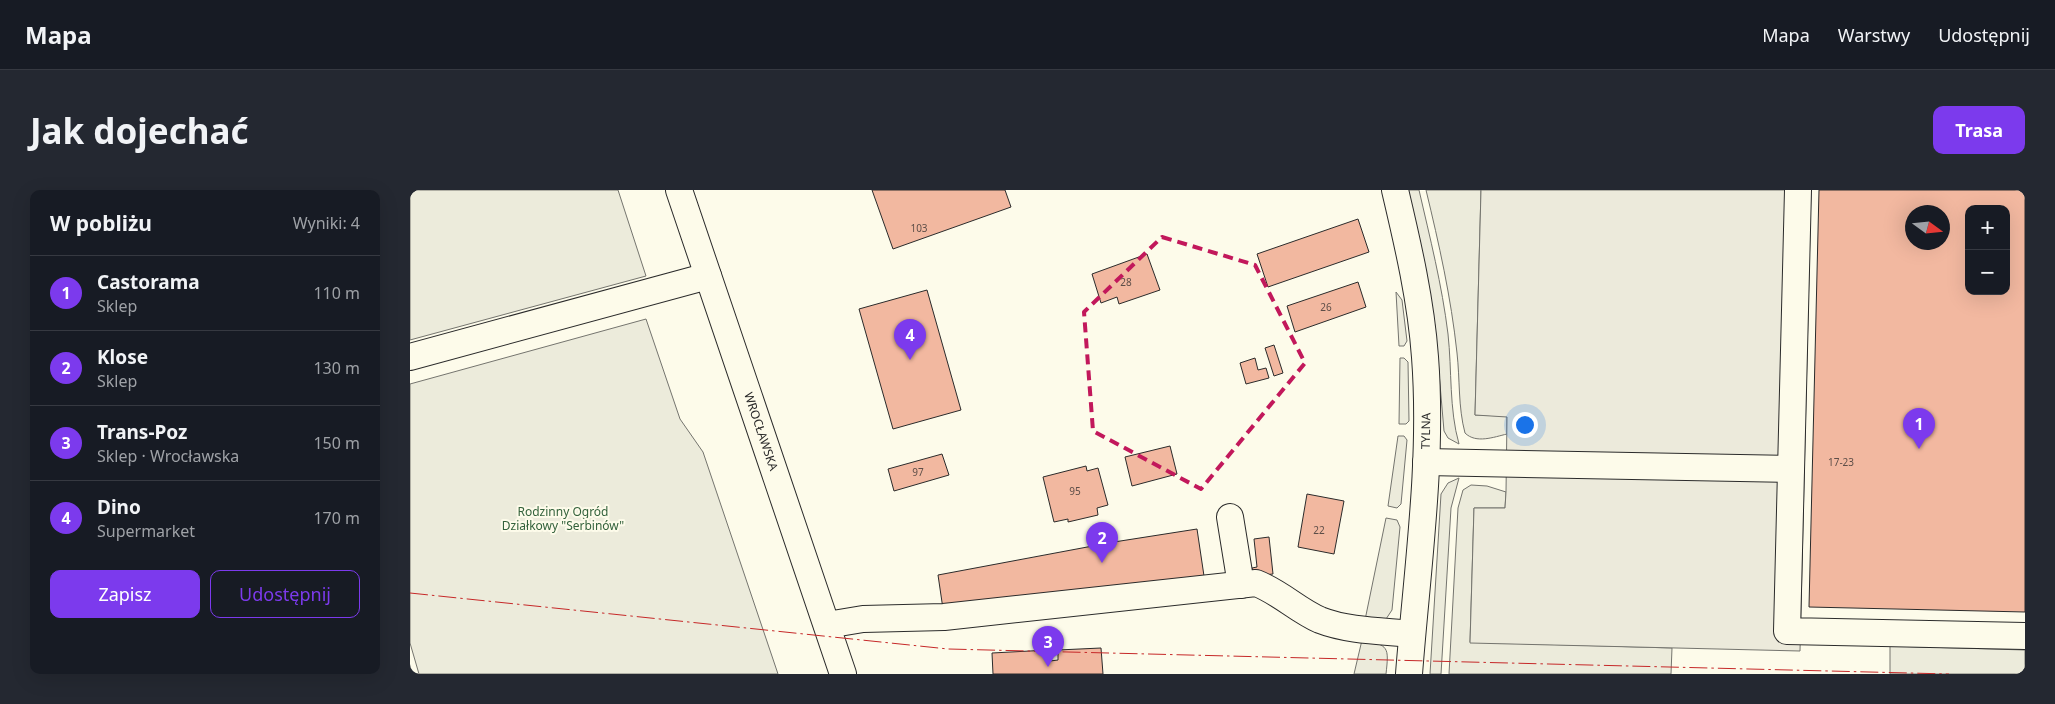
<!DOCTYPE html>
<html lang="pl">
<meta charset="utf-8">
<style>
body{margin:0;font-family:"Noto Sans",sans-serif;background:#242831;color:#f1f3f6}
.controls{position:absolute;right:15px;top:15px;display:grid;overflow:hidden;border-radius:10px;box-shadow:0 5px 20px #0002}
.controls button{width:45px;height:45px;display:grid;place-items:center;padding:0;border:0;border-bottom:1px solid #363941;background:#171b24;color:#f1f3f6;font:25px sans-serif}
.compass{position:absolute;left:1495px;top:15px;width:45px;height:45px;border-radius:50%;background:#171b24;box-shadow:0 5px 20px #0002;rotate:105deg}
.you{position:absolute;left:1114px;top:234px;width:18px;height:18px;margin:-12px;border:4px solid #fff;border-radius:50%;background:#1a73e8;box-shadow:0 0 0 8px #1a73e833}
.badge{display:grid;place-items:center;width:32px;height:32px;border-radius:50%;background:#7c3aed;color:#fff;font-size:16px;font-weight:700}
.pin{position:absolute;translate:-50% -41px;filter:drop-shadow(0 1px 2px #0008)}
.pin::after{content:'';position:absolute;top:26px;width:18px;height:15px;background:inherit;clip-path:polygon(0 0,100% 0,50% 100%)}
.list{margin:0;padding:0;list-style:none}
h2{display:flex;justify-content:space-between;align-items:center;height:65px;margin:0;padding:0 20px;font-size:21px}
h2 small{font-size:16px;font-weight:400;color:#9ea1a6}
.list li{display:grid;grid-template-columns:32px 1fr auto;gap:15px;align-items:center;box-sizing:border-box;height:75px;padding:0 20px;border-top:1px solid #363941}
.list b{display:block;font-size:19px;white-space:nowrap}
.list p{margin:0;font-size:16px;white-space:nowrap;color:#9ea1a6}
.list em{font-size:16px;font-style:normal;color:#9ea1a6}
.actions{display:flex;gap:10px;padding:15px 20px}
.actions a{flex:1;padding:11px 0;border:1px solid #7c3aed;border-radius:10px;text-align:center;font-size:18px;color:#7c3aed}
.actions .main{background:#7c3aed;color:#fff}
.map{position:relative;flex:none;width:1615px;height:484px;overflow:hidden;border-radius:10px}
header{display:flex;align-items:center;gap:30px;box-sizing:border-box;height:70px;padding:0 25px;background:#171b24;border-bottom:1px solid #363941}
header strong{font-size:24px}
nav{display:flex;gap:28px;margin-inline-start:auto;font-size:18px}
.intro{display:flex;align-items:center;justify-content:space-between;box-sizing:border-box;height:120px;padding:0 30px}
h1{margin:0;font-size:35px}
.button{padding:12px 22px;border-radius:10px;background:#7c3aed;color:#fff;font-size:18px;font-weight:700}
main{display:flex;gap:30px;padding:0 30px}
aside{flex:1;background:#171b24;border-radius:10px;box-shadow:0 5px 20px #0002}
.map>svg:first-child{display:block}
</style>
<header>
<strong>Mapa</strong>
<nav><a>Mapa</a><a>Warstwy</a><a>Udostępnij</a></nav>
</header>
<div class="intro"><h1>Jak dojechać</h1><a class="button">Trasa</a></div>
<main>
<aside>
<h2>W pobliżu<small>Wyniki: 4</small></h2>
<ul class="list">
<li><span class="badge">1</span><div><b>Castorama</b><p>Sklep</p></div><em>110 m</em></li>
<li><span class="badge">2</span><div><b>Klose</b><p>Sklep</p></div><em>130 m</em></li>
<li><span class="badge">3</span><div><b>Trans-Poz</b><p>Sklep · Wrocławska</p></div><em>150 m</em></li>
<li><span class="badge">4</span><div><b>Dino</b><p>Supermarket</p></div><em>170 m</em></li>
</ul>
<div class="actions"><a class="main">Zapisz</a><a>Udostępnij</a></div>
</aside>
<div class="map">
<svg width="1615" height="484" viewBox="0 0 1615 484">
<rect width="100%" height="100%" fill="#fdfbea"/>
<!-- green -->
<g fill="#ecebdb" stroke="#74746e">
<path d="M 0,0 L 208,0 L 236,86 L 0,150 Z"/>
<path d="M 997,0 L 1009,0 C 1020,48 1032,95 1038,144 C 1042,180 1039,219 1049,254 L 1038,248 L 1034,241 L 1025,136 Z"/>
<path d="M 1016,0 L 1071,0 L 1065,225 L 1097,226 L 1097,244 C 1084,247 1066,254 1055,243 C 1048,217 1050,189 1047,163 C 1041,107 1029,54 1016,0 Z"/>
<path d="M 986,102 L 992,110 L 997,151 L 994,156 L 989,156 Z"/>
<path d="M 236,129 L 270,229 L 293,262 L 368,484 L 9,484 L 0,453 L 0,194 Z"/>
<path d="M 990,168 L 994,168 L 998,172 L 999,231 L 996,234 L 989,234 Z"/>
<path d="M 988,246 L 994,246 L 997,250 L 991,314 L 987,318 L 978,316 Z"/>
<path d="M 1049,288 L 1041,318 L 1031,484 L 1020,484 L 1031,304 L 1038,293 Z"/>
<path d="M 1061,295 L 1077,296 L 1096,302 L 1095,318 L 1064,318 L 1060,452 L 1262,458 L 1261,484 L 1039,484 L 1048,318 L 1053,300 Z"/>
<path d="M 976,328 L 987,330 L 990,337 L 982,420 L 976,429 L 955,430 Z"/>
<path d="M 952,450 C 979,455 979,457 976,484 L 944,484 Z"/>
<path d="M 1480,456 L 1615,460 L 1615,484 L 1480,484 Z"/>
</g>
<!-- parking -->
<path fill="#eceadb" stroke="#74746e" d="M 1071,0 L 1401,0 L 1390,461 L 1060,453 L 1064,318 L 1095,318 L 1096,302 L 1097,227 L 1065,225 Z"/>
<!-- building -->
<g fill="#f2b8a0" stroke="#2b2b2b" fill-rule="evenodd">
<path d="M 462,0 L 595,0 L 601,17 L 483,59 Z"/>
<path d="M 1409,0 L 1615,0 L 1615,422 L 1399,417 ZM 1559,19 L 1596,19 L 1596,101 L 1559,101 ZM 1502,22 L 1532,22 L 1532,52 L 1502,52 Z"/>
<path d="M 948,29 L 959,62 L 858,97 L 847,64 Z"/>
<path d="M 737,64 L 750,100 L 709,114 L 707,107 L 691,113 L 682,84 Z"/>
<path d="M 948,92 L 956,117 L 885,142 L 877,116 Z"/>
<path d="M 517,100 L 551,220 L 483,239 L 449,119 Z"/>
<path d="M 864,155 L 873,183 L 864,186 L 855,158 Z"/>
<path d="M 845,168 L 848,180 L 856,178 L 859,188 L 836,194 L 830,173 Z"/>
<path d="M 760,256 L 767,284 L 722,296 L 715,267 Z"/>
<path d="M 532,264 L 539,285 L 484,301 L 478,279 Z"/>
<path d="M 676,276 L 677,281 L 688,278 L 698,315 L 687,318 L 688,325 L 658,332 L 658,329 L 644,332 L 633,287 Z"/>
<path d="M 897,304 L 934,311 L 924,364 L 888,357 Z"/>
<path d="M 787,339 L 794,386 L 533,419 L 528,385 L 704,352 Z"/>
<path d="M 859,347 L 863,384 L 843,386 L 842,378 L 847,377 L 844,349 Z"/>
<path d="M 691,458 L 693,484 L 583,484 L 582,463 L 639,460 L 640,471 L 648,470 L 648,460 Z"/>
</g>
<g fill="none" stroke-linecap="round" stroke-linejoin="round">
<defs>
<g id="minor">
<path id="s1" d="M 269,0 L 433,484"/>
<path d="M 985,0 C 998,55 1011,111 1015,167 C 1023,272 1007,380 999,484"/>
<path d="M 1388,0 L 1377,441 L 1615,446"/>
<path d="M 0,167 L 298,86"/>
<path d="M 1016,272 L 1381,279"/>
<path d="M 820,327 L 831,395"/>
<path d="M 417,435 L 453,429 L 534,427 L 846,393 C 870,402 887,420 910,430 C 938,441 972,441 1002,444"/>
</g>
</defs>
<!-- minor casing -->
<use href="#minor" stroke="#2b2b2b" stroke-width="28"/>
<!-- minor -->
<use href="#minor" stroke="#fdfbea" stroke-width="26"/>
<!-- power -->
<path stroke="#c62828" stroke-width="1" stroke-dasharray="18 4 2.5 4" stroke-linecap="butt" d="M 0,403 L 538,459 L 1539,484"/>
</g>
<!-- marked area -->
<path fill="none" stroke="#c2185b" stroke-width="4" stroke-dasharray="10 6" stroke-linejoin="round" d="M 752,47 L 845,75 L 895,173 L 791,299 L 683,241 L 674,122 Z"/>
<g text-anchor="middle" stroke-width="4" stroke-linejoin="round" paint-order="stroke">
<!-- number labels -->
<g font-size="10" fill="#5d4e48">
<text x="509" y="42">103</text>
<text x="716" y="96">28</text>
<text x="916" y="121">26</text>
<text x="1431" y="276">17-23</text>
<text x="508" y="286">97</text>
<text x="665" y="305">95</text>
<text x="909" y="344">22</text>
</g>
<!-- street labels -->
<g font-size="12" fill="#2b2b2b" stroke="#fdfbea">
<text dy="4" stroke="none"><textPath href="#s1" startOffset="255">WROCŁAWSKA</textPath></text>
<text transform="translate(1016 241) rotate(-89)" y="4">TYLNA</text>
</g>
<!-- park labels -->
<g font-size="12" fill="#34623c" stroke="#fdfbea">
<text x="153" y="326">Rodzinny Ogród<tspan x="153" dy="14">Działkowy "Serbinów"</tspan></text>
</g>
</g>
</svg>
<div class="controls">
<button>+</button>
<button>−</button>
</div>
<svg class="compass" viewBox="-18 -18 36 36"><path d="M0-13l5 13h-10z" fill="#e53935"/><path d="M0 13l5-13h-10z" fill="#9ea1a6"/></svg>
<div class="you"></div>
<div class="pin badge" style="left:1509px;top:259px">1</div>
<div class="pin badge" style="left:692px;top:373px">2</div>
<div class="pin badge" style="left:638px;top:477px">3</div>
<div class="pin badge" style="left:500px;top:170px">4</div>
</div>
</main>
